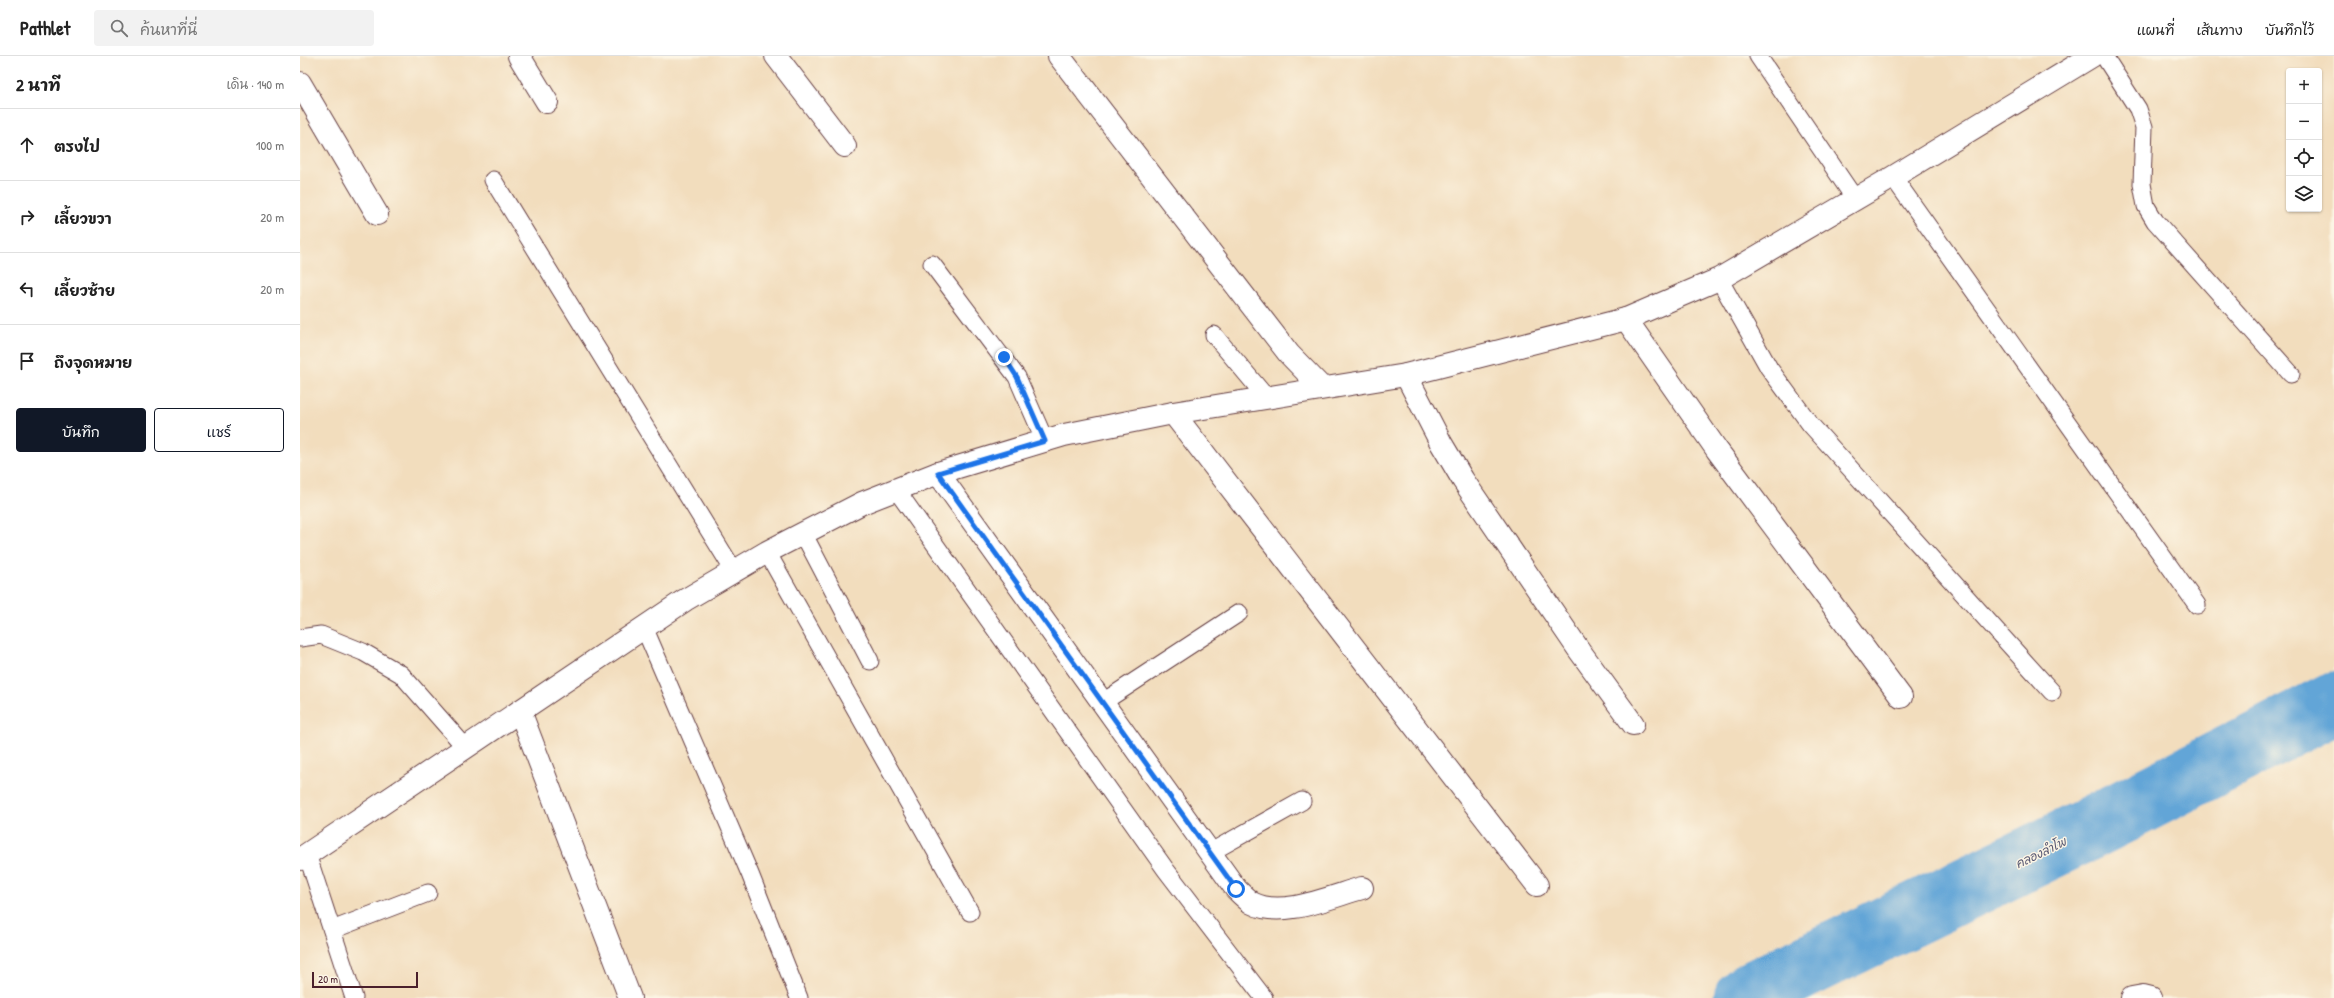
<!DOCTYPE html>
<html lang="th">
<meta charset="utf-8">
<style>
body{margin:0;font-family:"Patrick Hand","Playpen Sans Thai",sans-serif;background:#f2f2f2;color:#222}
.controls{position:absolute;right:12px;top:12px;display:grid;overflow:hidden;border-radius:4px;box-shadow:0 1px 3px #0004}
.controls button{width:36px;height:36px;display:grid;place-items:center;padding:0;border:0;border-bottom:1px solid #e0e0e0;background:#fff;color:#222;font:20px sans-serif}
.scale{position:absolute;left:12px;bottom:10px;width:106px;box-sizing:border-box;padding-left:4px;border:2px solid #4a1f2b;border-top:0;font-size:11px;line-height:14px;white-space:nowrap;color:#4a1f2b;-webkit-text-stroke:3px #fcf5e5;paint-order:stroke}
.stop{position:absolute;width:12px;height:12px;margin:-9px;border:3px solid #1a73e8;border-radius:50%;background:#fff}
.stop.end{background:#1a73e8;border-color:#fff;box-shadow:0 1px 4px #0008}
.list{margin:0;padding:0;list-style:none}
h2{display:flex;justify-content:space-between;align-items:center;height:52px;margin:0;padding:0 16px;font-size:17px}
h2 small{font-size:13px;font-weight:400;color:#767676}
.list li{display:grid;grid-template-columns:26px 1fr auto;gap:12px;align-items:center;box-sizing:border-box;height:72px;padding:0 16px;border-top:1px solid #e0e0e0}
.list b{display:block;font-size:15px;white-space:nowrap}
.list em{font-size:13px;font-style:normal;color:#767676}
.actions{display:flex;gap:8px;padding:12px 16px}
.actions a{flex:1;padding:9px 0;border:1px solid #111827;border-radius:4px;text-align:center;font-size:14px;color:#111827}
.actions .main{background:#111827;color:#fff}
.icon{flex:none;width:22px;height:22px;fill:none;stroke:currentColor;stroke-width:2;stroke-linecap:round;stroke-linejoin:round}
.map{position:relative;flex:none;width:2034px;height:942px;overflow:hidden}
header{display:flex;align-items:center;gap:24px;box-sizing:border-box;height:56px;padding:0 20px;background:#fff;border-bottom:1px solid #e0e0e0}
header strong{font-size:19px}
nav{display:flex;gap:22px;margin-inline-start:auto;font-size:14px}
.search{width:280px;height:36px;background:#f2f2f2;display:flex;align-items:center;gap:10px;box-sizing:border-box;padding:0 14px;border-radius:4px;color:#767676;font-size:15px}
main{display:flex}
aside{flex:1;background:#fff}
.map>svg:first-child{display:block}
</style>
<header>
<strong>Pathlet</strong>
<div class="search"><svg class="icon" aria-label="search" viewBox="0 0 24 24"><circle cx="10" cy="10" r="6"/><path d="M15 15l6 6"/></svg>ค้นหาที่นี่</div>
<nav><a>แผนที่</a><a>เส้นทาง</a><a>บันทึกไว้</a></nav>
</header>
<main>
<aside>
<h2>2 นาที<small>เดิน · 140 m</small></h2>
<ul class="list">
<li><svg class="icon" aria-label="ahead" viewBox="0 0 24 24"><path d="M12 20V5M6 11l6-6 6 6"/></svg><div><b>ตรงไป</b></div><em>100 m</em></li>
<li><svg class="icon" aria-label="right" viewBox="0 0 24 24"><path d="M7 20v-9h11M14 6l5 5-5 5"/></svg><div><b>เลี้ยวขวา</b></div><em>20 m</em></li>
<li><svg class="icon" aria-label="left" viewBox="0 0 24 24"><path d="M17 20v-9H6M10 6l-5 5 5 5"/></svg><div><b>เลี้ยวซ้าย</b></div><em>20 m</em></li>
<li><svg class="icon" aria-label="arrive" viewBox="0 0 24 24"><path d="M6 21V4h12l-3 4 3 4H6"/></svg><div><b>ถึงจุดหมาย</b></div></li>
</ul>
<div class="actions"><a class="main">บันทึก</a><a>แชร์</a></div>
</aside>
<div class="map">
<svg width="2034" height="942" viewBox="0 0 2034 942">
<rect width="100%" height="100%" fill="#fcf5e5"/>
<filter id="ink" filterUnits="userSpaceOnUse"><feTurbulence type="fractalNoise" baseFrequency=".025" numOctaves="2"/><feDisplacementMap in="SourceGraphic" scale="8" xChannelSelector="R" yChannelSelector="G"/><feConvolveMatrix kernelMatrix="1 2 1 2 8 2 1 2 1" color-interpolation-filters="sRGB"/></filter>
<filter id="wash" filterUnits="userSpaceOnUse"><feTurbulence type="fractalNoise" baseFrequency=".012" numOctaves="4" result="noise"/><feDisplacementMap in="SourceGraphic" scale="16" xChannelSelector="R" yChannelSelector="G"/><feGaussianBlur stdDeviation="0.9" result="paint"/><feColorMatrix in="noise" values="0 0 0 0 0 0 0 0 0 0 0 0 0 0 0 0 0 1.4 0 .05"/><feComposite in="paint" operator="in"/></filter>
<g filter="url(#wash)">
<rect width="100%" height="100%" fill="#f2ddbd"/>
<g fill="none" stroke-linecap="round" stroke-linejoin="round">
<!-- river -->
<path stroke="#62a5d7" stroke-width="63" d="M 1445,942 L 1451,937 L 1797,769 L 2034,647"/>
</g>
</g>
<g filter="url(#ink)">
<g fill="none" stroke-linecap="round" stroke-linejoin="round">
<defs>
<g id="service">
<path d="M 1458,0 L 1555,143"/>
<path d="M 1804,0 L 1838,53 L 1844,71 L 1842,128 L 1846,150 L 1855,165 L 1991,318"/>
<path d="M 1593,121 L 1897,549"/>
<path d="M 193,124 L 434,515"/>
<path d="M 632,208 L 717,321 L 745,385"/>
<path d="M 1419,223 L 1469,312 L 1510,368 L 1752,636"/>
<path d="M 914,279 L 966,341"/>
<path d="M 595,432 L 866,814 L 964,942"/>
<path d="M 503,477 L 570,605"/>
<path d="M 467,496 L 670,856"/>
<path d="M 344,571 L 450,818 L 499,942"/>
<path d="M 0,582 L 21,579 L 63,596 L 101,618 L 166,692"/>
<path d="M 803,646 L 939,557"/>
<path d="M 911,796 L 1002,745"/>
<path d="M 7,798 L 54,942"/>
<path d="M 32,874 L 128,837"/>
</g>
<g id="minor">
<path d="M 219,0 L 247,46"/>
<path d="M 476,0 L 545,90"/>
<path d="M 759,0 L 989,298 L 1022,332"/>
<path d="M 0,27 L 77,158"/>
<path d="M 1326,263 L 1417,394 L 1601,641"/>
<path d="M 1106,319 L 1141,387 L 1163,424 L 1279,594 L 1333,668"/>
<path d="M 873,357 L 1237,829"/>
<path d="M 638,417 L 936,833 C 941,838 947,844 952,847 C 982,863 1032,840 1062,832"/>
<path d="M 220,655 L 330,942"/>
<path d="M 0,803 L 385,544 L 467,496 L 562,447 L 638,417 L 764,379 L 873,357 L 1106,319 L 1326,263 L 1419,223 L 1593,121 L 1792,0"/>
<path d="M 1832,942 L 1843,940 L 1851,942"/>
</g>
</defs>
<!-- service casing -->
<use href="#service" stroke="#633c41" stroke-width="19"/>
<!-- minor casing -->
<use href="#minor" stroke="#633c41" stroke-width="24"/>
<!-- service -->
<use href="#service" stroke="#fff" stroke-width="17"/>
<!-- minor -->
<use href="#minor" stroke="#fff" stroke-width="22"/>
</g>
</g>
<g fill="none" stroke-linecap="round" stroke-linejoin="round" filter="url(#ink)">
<!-- route -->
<path stroke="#1a73e8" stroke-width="5" d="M 704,301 L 717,321 L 745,385 L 638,417 L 936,833"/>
</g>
<g text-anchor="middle" stroke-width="3" stroke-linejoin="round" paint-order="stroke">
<!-- water labels -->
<g font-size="12" font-style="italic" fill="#545570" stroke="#fcf5e5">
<text transform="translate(1741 797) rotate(-26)" y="4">คลองลำโพ</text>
</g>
</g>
</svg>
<div class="controls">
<button>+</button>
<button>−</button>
<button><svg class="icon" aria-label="locate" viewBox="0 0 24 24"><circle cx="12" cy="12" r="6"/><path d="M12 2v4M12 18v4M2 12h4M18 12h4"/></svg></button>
<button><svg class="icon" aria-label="layers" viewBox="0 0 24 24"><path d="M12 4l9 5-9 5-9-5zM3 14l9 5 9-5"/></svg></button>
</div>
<div class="scale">20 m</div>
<div class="stop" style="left:936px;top:833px"></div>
<div class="stop end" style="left:704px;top:301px"></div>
</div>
</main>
